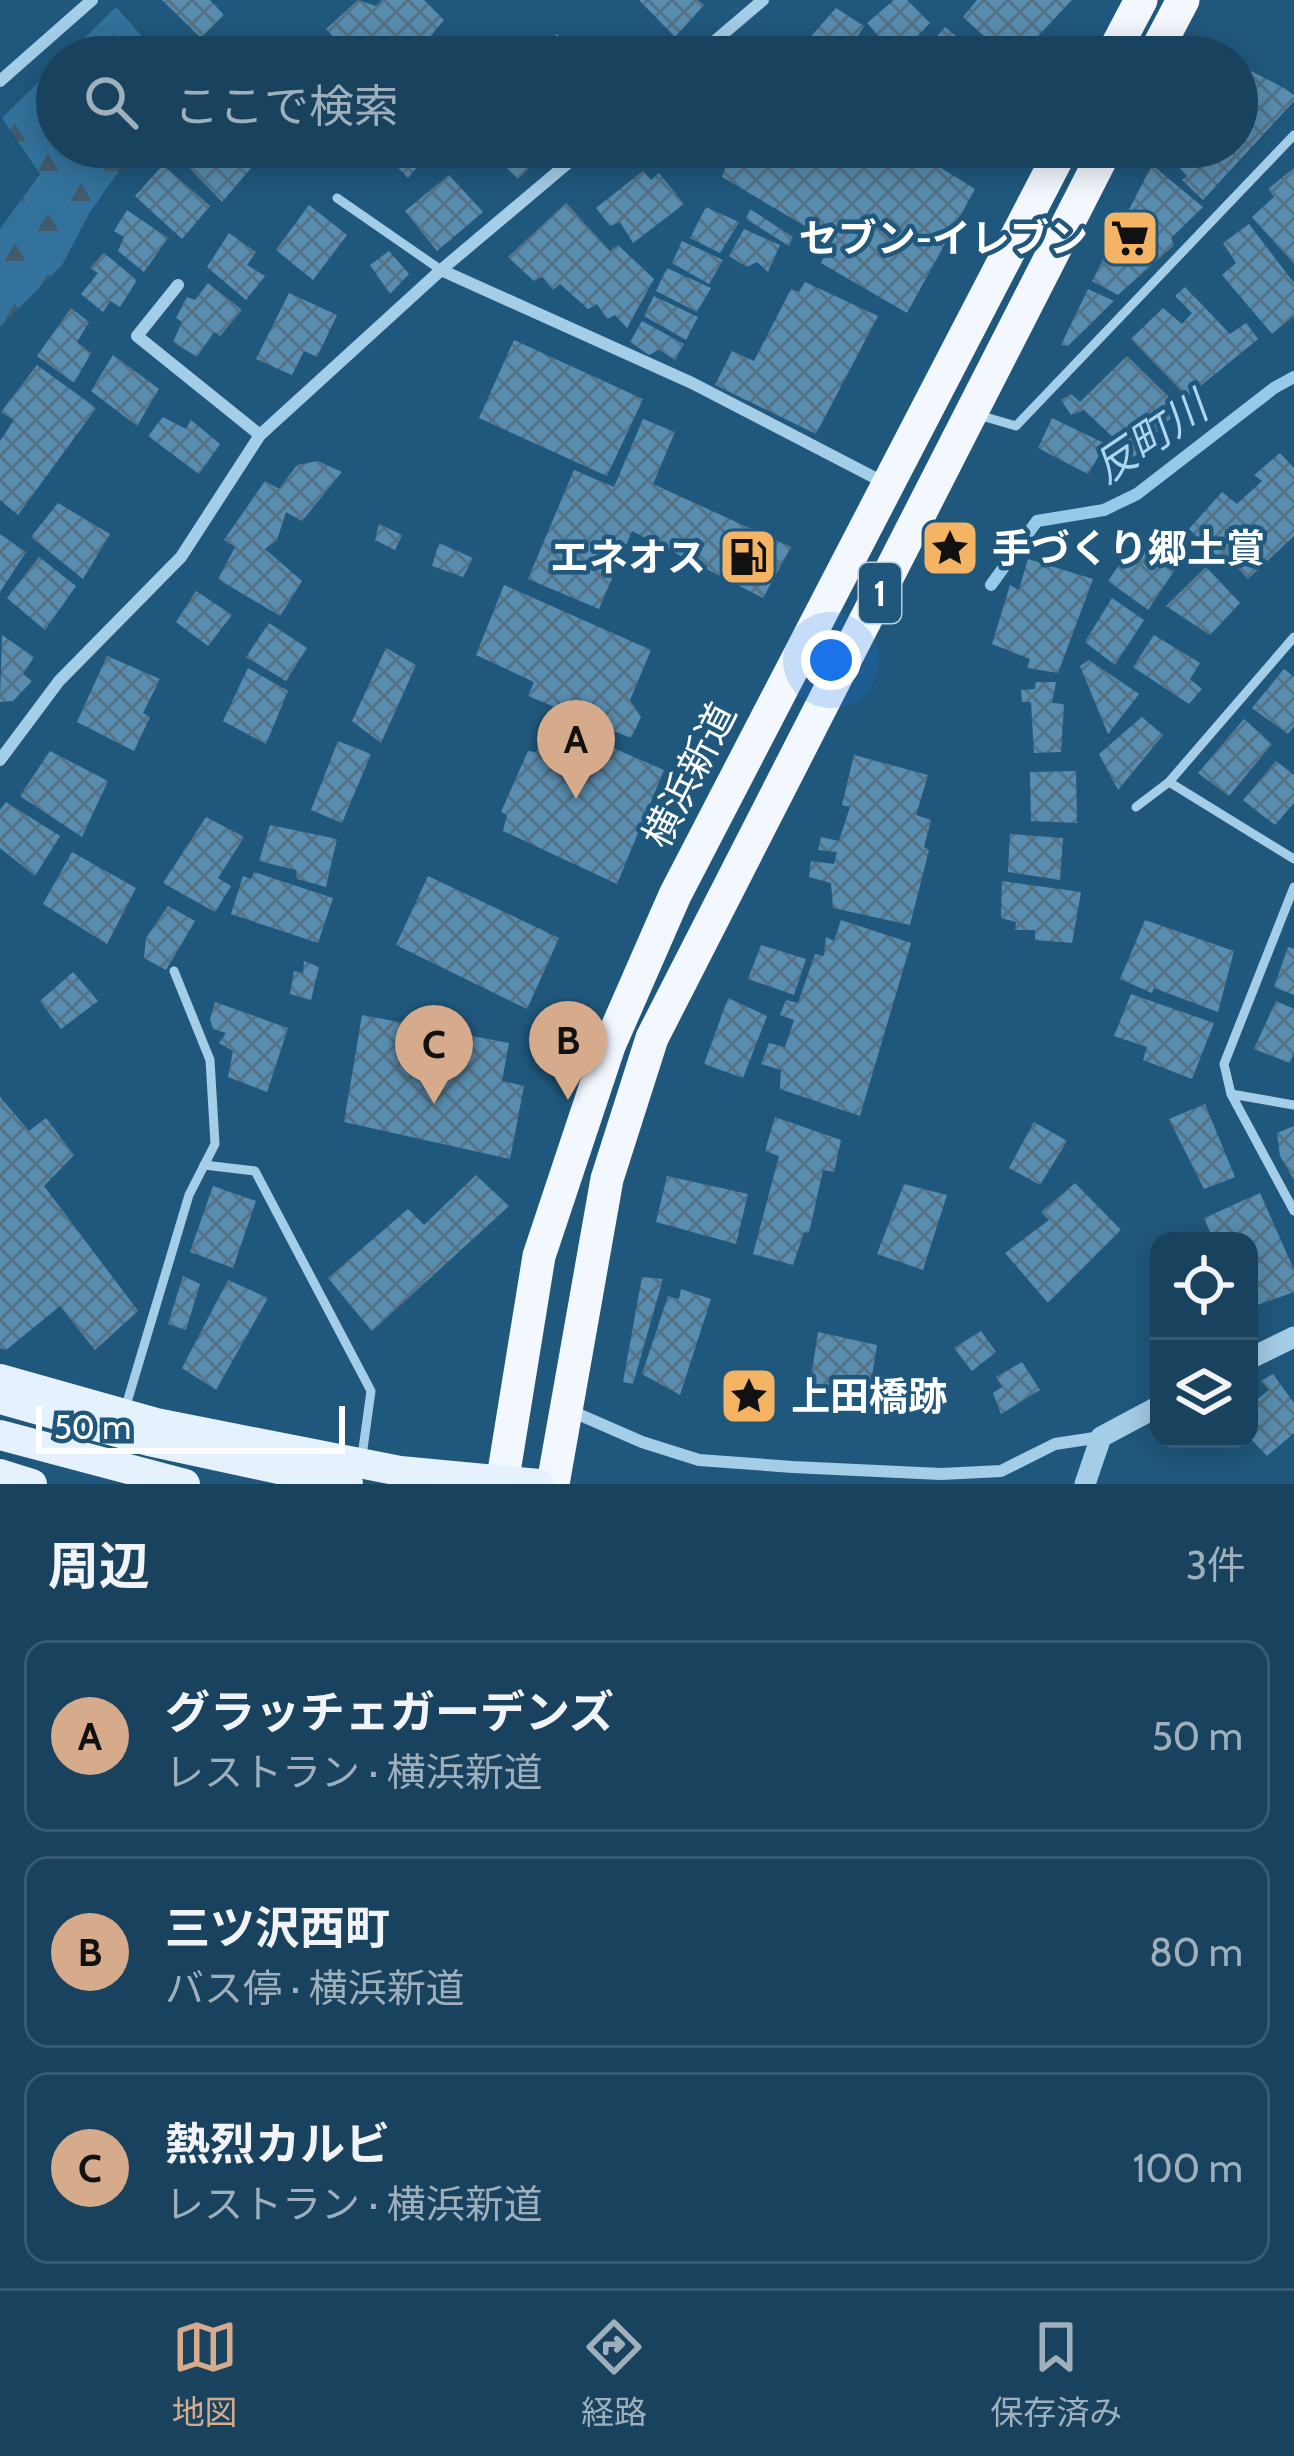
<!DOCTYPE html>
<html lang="ja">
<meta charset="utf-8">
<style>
body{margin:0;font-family:Cabin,"Noto Sans JP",sans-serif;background:#214964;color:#f1f3f6}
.controls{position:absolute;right:36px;bottom:36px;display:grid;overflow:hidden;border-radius:24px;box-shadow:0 6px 30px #0003}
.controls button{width:108px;height:108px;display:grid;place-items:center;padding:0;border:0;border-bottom:3px solid #365b73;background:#18425e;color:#f1f3f6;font:60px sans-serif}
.scale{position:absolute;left:36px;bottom:30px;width:309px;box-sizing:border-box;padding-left:12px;border:6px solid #fff;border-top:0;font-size:33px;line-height:42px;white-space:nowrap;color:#fff;-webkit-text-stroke:9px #20587d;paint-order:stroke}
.you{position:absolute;left:831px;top:660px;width:42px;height:42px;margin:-30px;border:9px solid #fff;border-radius:50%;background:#1a73e8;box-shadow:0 0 0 18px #1a73e833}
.badge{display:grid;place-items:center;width:78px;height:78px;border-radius:50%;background:#d6ab8b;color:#111;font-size:39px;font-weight:700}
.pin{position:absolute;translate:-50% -99px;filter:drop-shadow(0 3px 6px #0008)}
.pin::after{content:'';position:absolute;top:63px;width:42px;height:36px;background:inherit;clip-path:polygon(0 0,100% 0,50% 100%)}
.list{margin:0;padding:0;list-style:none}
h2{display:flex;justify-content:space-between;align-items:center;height:156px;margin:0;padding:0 48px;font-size:51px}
h2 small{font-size:39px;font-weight:400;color:#9fb0bc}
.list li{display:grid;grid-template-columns:78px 1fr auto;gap:36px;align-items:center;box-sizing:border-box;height:192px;margin:0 24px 24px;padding:0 24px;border:3px solid #365b73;border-radius:24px}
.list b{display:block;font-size:45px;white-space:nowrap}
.list p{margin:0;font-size:39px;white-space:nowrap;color:#9fb0bc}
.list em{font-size:39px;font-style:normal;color:#9fb0bc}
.icon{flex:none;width:66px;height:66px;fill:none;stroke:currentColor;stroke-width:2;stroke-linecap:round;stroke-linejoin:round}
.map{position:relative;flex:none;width:1294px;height:1484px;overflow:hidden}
.search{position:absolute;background:#18425e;box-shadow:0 6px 30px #0003;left:36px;right:36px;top:36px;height:132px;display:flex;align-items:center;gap:30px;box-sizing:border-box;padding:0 42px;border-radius:66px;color:#9fb0bc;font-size:45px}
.sheet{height:804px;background:#18425e}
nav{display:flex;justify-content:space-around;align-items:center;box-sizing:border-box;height:168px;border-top:3px solid #365b73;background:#18425e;font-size:33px;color:#9fb0bc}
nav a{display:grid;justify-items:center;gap:6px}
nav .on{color:#d6ab8b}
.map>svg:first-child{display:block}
</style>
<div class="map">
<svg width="1294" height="1484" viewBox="0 0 1294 1484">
<defs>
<pattern id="forest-firs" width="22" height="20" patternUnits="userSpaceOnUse" patternTransform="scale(3)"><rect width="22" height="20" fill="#33729c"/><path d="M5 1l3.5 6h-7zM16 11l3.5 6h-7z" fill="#425b6c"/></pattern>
<pattern id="building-cross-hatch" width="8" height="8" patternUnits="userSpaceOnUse" patternTransform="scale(3)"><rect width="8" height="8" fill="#598daf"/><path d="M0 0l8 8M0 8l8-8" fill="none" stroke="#547387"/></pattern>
</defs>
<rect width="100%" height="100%" fill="#20587d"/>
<!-- forest -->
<g fill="url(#forest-firs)">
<path d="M 116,7 L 160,57 L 65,57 Z"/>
<path d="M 57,64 L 57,147 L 142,147 L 123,165 L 90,212 L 62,265 L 0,327 L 0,229 L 40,174 L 2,118 Z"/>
</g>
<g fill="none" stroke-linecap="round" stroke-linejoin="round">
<!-- stream -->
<path stroke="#97cae8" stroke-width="12" d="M 991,585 L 1037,521 L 1104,510 L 1137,494 L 1274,388 L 1294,377"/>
</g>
<!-- building -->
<g fill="url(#building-cross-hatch)">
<path d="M 162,0 L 210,0 L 224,15 L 201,38 Z"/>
<path d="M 358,0 L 376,6 L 382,0 L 424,0 L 444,20 L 413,57 L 352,57 L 326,29 Z"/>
<path d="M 639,0 L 698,0 L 704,5 L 675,37 Z"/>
<path d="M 894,0 L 907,0 L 930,23 L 897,57 L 867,23 Z"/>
<path d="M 977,0 L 1072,0 L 1037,37 L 1052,52 L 1050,57 L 1007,57 L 963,17 Z"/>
<path d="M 836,8 L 864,26 L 853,44 L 868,57 L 824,57 L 806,42 Z"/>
<path d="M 945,27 L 982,57 L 919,57 Z"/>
<path d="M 557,34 L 579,57 L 531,57 Z"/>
<path d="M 622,37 L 642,57 L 604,57 Z"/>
<path d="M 1237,64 L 1284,88 L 1294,95 L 1294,101 L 1203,200 L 1182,180 L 1187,176 L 1171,158 L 1180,147 L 1237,147 Z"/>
<path d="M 183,147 L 246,147 L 258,160 L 222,202 L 176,154 Z"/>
<path d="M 394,147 L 418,147 L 427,155 L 408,178 L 386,155 Z"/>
<path d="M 486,147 L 551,147 L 518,179 Z"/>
<path d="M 706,147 L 907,147 L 975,189 L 907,313 L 821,263 L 828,247 L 808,236 L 810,229 L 722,177 L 728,160 Z"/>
<path d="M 163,165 L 210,206 L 182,239 L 135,196 Z"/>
<path d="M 1152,165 L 1203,207 L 1171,238 L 1174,245 L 1118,295 L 1092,281 Z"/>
<path d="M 1294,168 L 1294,264 L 1252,217 L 1274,197 L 1268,189 Z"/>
<path d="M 643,171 L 651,180 L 659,173 L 684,204 L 633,243 L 620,222 L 610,226 L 596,208 Z"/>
<path d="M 449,175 L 483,212 L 437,251 L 405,211 Z"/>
<path d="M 566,203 L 610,251 L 618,245 L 654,279 L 627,328 L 615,315 L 607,319 L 597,304 L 588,309 L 560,284 L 553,290 L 542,277 L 534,281 L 508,257 Z"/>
<path d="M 309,205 L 347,235 L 313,280 L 276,250 Z"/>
<path d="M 706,207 L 739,222 L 720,253 L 690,238 Z"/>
<path d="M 750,209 L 793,237 L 789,246 L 746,219 Z"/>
<path d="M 127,210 L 168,238 L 144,272 L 118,251 L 124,237 L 114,231 Z"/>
<path d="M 1249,224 L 1294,283 L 1294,316 L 1272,334 L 1222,275 L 1236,263 L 1223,243 Z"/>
<path d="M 744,229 L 780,245 L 768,272 L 757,262 L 747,267 L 729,256 Z"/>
<path d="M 229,233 L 256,252 L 247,265 L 265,276 L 246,300 L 207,267 Z"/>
<path d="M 682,241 L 723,260 L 709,284 L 672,263 Z"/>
<path d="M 389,251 L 409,274 L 390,294 L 370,265 Z"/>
<path d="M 104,253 L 137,280 L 120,307 L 110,301 L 103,312 L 81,294 L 98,273 L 90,268 Z"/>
<path d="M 667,268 L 711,288 L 697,312 L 656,291 Z"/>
<path d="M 805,282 L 878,316 L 816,434 L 715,385 L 732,351 L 754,361 L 791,289 L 799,292 Z"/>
<path d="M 208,283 L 242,310 L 220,336 L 214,332 L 197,357 L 173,342 L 182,322 L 176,318 L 187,297 L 195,300 Z"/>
<path d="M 1185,287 L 1230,334 L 1246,323 L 1258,339 L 1187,397 L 1131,339 L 1163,308 L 1182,324 L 1192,313 L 1175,296 Z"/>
<path d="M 1088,289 L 1114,301 L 1068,346 L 1061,345 Z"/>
<path d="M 289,293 L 337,315 L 317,357 L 304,351 L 292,375 L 256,359 Z"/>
<path d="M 654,296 L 698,317 L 686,340 L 644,316 Z"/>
<path d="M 71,308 L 89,322 L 77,342 L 91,353 L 74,383 L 37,356 Z"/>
<path d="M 642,321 L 684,344 L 675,360 L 659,350 L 649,355 L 630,342 Z"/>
<path d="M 514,340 L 643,399 L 607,476 L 479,418 Z"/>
<path d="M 113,355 L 159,389 L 137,426 L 91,391 Z"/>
<path d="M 1127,356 L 1180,408 L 1134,457 L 1084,410 L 1071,415 L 1061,400 L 1071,394 L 1080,402 Z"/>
<path d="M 37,365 L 96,408 L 18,515 L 0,500 L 0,441 L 14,420 L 1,412 Z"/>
<path d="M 163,417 L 186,429 L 191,420 L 220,444 L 199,474 L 148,436 Z"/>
<path d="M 1052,418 L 1106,444 L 1088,474 L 1038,448 Z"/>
<path d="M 643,419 L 675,432 L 653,484 L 791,547 L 763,598 L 632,531 L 599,609 L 528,579 L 574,470 L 614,487 Z"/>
<path d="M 1280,453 L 1294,468 L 1294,536 L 1248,579 L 1227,557 L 1221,560 L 1189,529 L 1222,492 L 1237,504 L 1262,481 L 1254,475 Z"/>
<path d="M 318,461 L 342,472 L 302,521 L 286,512 L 277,540 L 265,549 L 302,581 L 280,616 L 218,579 L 235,547 L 224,540 L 265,481 L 279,489 L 297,465 Z"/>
<path d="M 58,503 L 110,534 L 83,579 L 31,537 Z"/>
<path d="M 379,524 L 402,535 L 395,550 L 375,540 Z"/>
<path d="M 0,534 L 26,552 L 0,592 Z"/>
<path d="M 1165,540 L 1186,553 L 1148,610 L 1108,581 L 1126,555 L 1137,562 L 1149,544 L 1159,550 Z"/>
<path d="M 439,543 L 473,558 L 463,577 L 432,566 Z"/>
<path d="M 39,557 L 76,586 L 45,630 L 7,598 Z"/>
<path d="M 1028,559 L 1093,579 L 1058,673 L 1027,668 L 1030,659 L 992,644 L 1010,585 L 1019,590 Z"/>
<path d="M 1206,567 L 1240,603 L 1210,635 L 1166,606 Z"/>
<path d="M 504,585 L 651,650 L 630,700 L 641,717 L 631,738 L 528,696 L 534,682 L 476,655 Z"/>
<path d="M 196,591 L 232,615 L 208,646 L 176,622 Z"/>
<path d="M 1112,598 L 1144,620 L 1115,665 L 1085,642 Z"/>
<path d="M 269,623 L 307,648 L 286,681 L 246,657 Z"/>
<path d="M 2,635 L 34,657 L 23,674 L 32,681 L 13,701 L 0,702 Z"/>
<path d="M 1154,635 L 1200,663 L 1190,679 L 1202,689 L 1189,704 L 1133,667 Z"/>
<path d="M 386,648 L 416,665 L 381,743 L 352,721 Z"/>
<path d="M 107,656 L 160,679 L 143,713 L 150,717 L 134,751 L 77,722 Z"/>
<path d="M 1089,660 L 1139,694 L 1108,734 L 1080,666 Z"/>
<path d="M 248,668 L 288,691 L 266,744 L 223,721 Z"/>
<path d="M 1284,669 L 1294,677 L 1294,726 L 1288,734 L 1252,708 Z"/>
<path d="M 1036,682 L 1056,682 L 1052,703 L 1064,704 L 1061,752 L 1034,753 L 1031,702 L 1022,702 L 1021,690 L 1035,689 Z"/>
<path d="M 1142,717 L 1163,735 L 1118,790 L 1099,754 Z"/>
<path d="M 1244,719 L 1272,744 L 1229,796 L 1198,773 Z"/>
<path d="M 551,721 L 664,770 L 617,884 L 503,831 L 507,815 L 501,812 L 528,751 L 536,752 Z"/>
<path d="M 338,741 L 371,754 L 342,823 L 311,810 Z"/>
<path d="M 50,751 L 108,781 L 82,837 L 20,796 Z"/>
<path d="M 854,755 L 928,775 L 916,815 L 931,820 L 924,847 L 929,850 L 910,925 L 833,908 L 831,883 L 809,877 L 811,861 L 834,864 L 837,852 L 818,850 L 821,837 L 839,841 L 850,807 L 842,805 Z"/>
<path d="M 1276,761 L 1294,775 L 1294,803 L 1275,825 L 1243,800 Z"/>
<path d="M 1076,771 L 1077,823 L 1031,821 L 1030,772 Z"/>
<path d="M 6,802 L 60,836 L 35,876 L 0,848 L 0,810 Z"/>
<path d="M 206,817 L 244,837 L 218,878 L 231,886 L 215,912 L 163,883 Z"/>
<path d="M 270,825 L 337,839 L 326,887 L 297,879 L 296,870 L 259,861 Z"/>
<path d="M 1010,834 L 1063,838 L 1060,880 L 1008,872 Z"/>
<path d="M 72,852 L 136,888 L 107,944 L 43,904 Z"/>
<path d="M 254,872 L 333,898 L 318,943 L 231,914 L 243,876 L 251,879 Z"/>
<path d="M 428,876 L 559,938 L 527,1009 L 396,945 Z"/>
<path d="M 1002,881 L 1081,892 L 1072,943 L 1035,940 L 1035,930 L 1015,930 L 1016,922 L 1001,918 Z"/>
<path d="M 168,906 L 195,921 L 166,970 L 144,958 L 146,938 Z"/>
<path d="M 841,920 L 911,943 L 860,1116 L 780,1089 L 781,1070 L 761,1064 L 769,1043 L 785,1047 L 794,1020 L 780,1015 L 786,1000 L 798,1003 L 815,954 L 824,956 L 826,937 L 834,941 Z"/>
<path d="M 1145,920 L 1234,951 L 1218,1012 L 1154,988 L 1152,993 L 1120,979 Z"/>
<path d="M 761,945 L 806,959 L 794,995 L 748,979 Z"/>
<path d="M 1288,947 L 1294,949 L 1294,995 L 1274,987 Z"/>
<path d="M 304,961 L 319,967 L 311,1000 L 290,994 L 294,971 L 303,973 Z"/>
<path d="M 73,972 L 98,1001 L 61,1029 L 40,1001 Z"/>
<path d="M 1131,994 L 1214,1023 L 1192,1079 L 1143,1060 L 1147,1047 L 1114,1036 Z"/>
<path d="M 728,998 L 767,1016 L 743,1078 L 704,1064 Z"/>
<path d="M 1276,1001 L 1294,1009 L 1294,1052 L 1290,1063 L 1254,1049 Z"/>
<path d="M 215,1002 L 288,1028 L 267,1092 L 228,1077 L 233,1051 L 219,1043 L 226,1033 L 213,1029 L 210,1019 Z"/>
<path d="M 362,1015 L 509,1043 L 502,1081 L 524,1086 L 510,1159 L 344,1122 Z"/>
<path d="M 0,1097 L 29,1131 L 46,1118 L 74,1155 L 44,1186 L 138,1311 L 95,1350 L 60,1306 L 6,1350 L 0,1348 Z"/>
<path d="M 1205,1104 L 1235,1177 L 1204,1189 L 1169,1119 Z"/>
<path d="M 775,1117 L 841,1140 L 834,1172 L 823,1170 L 809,1233 L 804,1232 L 793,1265 L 753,1254 L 779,1156 L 765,1151 Z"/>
<path d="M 1034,1122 L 1067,1141 L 1040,1185 L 1009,1168 Z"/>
<path d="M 1294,1126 L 1294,1180 L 1280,1156 L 1277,1133 Z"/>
<path d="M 476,1175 L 509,1206 L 372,1331 L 328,1278 L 408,1209 L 424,1225 Z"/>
<path d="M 667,1176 L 748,1194 L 736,1244 L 656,1222 Z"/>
<path d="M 1075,1183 L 1121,1230 L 1048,1303 L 1005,1253 L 1049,1220 L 1041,1212 Z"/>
<path d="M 904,1184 L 947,1195 L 923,1270 L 877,1254 Z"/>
<path d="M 213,1186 L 256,1201 L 233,1268 L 190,1252 Z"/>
<path d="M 1260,1193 L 1294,1270 L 1294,1292 L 1249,1308 L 1249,1241 L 1214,1241 L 1204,1218 Z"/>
<path d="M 183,1276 L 200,1284 L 186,1330 L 168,1324 Z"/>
<path d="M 642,1277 L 663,1279 L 633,1384 L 623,1382 Z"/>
<path d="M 228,1280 L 268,1298 L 216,1390 L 182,1368 Z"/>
<path d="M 681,1289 L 711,1299 L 680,1395 L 642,1374 L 668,1296 L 679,1299 Z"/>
<path d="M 981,1331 L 996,1352 L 972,1371 L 954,1348 Z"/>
<path d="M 818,1332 L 877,1345 L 868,1401 L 809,1391 Z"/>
<path d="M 1022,1362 L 1040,1390 L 1001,1414 L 993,1393 L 1002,1387 L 996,1377 Z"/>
<path d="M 1273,1374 L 1294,1403 L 1294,1433 L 1267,1456 L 1249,1437 L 1249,1406 L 1269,1390 L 1261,1381 Z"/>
</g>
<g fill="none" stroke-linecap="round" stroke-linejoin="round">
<!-- service -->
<g stroke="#a4cde7" stroke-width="9">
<path d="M 337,198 L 441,270"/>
<path d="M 975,414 L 1016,426 L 1294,135"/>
<path d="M 1169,782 L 1294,859"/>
<path d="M 1136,807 L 1169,782 L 1294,637"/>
<path d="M 1294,887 L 1224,1064 L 1231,1094 L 1294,1211"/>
<path d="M 1231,1094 L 1294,1105"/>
<path d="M 204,1165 L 255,1171 L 371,1391 L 362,1456"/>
<path d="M 125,1409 L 189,1195 L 215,1144 L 210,1060 L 174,971"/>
</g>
<!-- minor -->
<g stroke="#a4cde7" stroke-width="12">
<path d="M 696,57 L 763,0"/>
<path d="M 0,81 L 92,0"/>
<path d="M 441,270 L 692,383 L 883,482"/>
<path d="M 178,285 L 137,336 L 260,435"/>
<path d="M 0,760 L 59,681 L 181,557 L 260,435 L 441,270 L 587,147"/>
<path d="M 571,1411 L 642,1442 L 699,1460 L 793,1467 L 941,1474 L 1001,1471 L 1055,1444 L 1101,1437"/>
</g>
<!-- tertiary -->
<g stroke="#a4cde7" stroke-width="21">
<path d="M 1249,1359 L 1294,1337"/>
<path d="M 1085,1484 L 1101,1437 L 1159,1406"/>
</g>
<!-- primary -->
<g stroke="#e5f2fd" stroke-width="30">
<path d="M 0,1399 L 149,1441 L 348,1484"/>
<path d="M 0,1474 L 32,1484"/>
</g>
<!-- trunk -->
<g stroke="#f2f8fe" stroke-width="33">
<path d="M 1111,57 L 1141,0"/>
<path d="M 1153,57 L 1183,0"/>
<path d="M 502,1484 L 539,1256 L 609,1046 L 675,895 L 1063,147"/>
<path d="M 553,1484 L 607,1179 L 652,1038 L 1107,147"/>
</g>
<!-- primary-bridge -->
<g stroke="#e5f2fd" stroke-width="30">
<path d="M 0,1379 L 156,1423 L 400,1471 L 539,1484"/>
<path d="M 0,1435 L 185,1484"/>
</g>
</g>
<!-- icons -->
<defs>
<symbol id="supermarket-square" viewBox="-11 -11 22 22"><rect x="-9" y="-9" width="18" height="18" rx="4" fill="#f4b464" stroke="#20587d"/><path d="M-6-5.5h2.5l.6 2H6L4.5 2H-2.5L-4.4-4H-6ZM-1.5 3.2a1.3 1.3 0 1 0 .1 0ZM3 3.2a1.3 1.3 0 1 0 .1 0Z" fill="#111"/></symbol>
<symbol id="sight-square" viewBox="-11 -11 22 22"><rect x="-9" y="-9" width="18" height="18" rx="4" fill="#f4b464" stroke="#20587d"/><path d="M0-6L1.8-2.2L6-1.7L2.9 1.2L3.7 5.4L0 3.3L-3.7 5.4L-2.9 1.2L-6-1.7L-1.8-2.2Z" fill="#111"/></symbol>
<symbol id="fuel-square" viewBox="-11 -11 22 22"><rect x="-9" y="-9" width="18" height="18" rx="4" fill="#f4b464" stroke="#20587d"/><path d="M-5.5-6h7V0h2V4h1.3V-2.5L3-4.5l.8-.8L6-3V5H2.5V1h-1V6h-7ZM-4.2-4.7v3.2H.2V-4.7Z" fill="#111"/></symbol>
</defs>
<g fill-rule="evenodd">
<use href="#supermarket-square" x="1097" y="205" width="66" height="66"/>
<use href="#sight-square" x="917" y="515" width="66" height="66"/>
<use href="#fuel-square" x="715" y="524" width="66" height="66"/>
<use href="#sight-square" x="716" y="1363" width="66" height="66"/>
</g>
<g text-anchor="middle" stroke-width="9" stroke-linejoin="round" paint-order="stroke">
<!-- shield labels -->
<rect fill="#20587d" stroke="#bccdd8" stroke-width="3" x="859" y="563" width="42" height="60" rx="9"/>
<g font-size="36" font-weight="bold" fill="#fff">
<text x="880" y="606">1</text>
</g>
<!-- poi labels -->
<g font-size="39" font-weight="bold" fill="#fff" stroke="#20587d" text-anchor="end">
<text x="1088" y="252">セブン-イレブン</text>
<text x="992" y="562" text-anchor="start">手づくり郷土賞</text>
<text x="706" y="571">エネオス</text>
<text x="791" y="1410" text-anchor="start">上田橋跡</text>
</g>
<!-- street labels -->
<g font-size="39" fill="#fff" stroke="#20587d">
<text transform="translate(689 775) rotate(-63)" y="14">横浜新道</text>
</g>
<!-- water labels -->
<g font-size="42" font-style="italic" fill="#afd6ef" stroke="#20587d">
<text transform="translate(1150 437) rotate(-34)" y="15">反町川</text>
</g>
</g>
</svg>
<div class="controls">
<button><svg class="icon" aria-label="locate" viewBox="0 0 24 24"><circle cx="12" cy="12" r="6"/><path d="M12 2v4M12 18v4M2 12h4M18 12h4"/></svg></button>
<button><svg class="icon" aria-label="layers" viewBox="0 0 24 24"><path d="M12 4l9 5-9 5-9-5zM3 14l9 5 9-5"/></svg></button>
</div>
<div class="scale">50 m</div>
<div class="you"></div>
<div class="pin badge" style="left:576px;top:799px">A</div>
<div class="pin badge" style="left:568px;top:1100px">B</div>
<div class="pin badge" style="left:434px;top:1104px">C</div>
<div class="search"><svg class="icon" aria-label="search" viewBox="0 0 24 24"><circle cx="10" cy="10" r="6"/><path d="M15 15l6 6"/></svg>ここで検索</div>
</div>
<section class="sheet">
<h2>周辺<small>3件</small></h2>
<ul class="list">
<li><span class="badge">A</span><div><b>グラッチェガーデンズ</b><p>レストラン · 横浜新道</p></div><em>50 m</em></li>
<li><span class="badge">B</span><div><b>三ツ沢西町</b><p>バス停 · 横浜新道</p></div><em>80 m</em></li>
<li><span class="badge">C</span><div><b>熱烈カルビ</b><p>レストラン · 横浜新道</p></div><em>100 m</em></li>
</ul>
</section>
<nav>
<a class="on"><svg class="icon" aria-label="map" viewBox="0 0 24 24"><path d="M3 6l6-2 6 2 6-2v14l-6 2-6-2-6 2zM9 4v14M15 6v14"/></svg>地図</a>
<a><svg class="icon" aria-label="directions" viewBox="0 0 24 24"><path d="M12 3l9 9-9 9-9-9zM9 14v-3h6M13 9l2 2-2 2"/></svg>経路</a>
<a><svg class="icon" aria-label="saved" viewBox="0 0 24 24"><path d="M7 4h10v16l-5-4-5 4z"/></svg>保存済み</a>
</nav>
